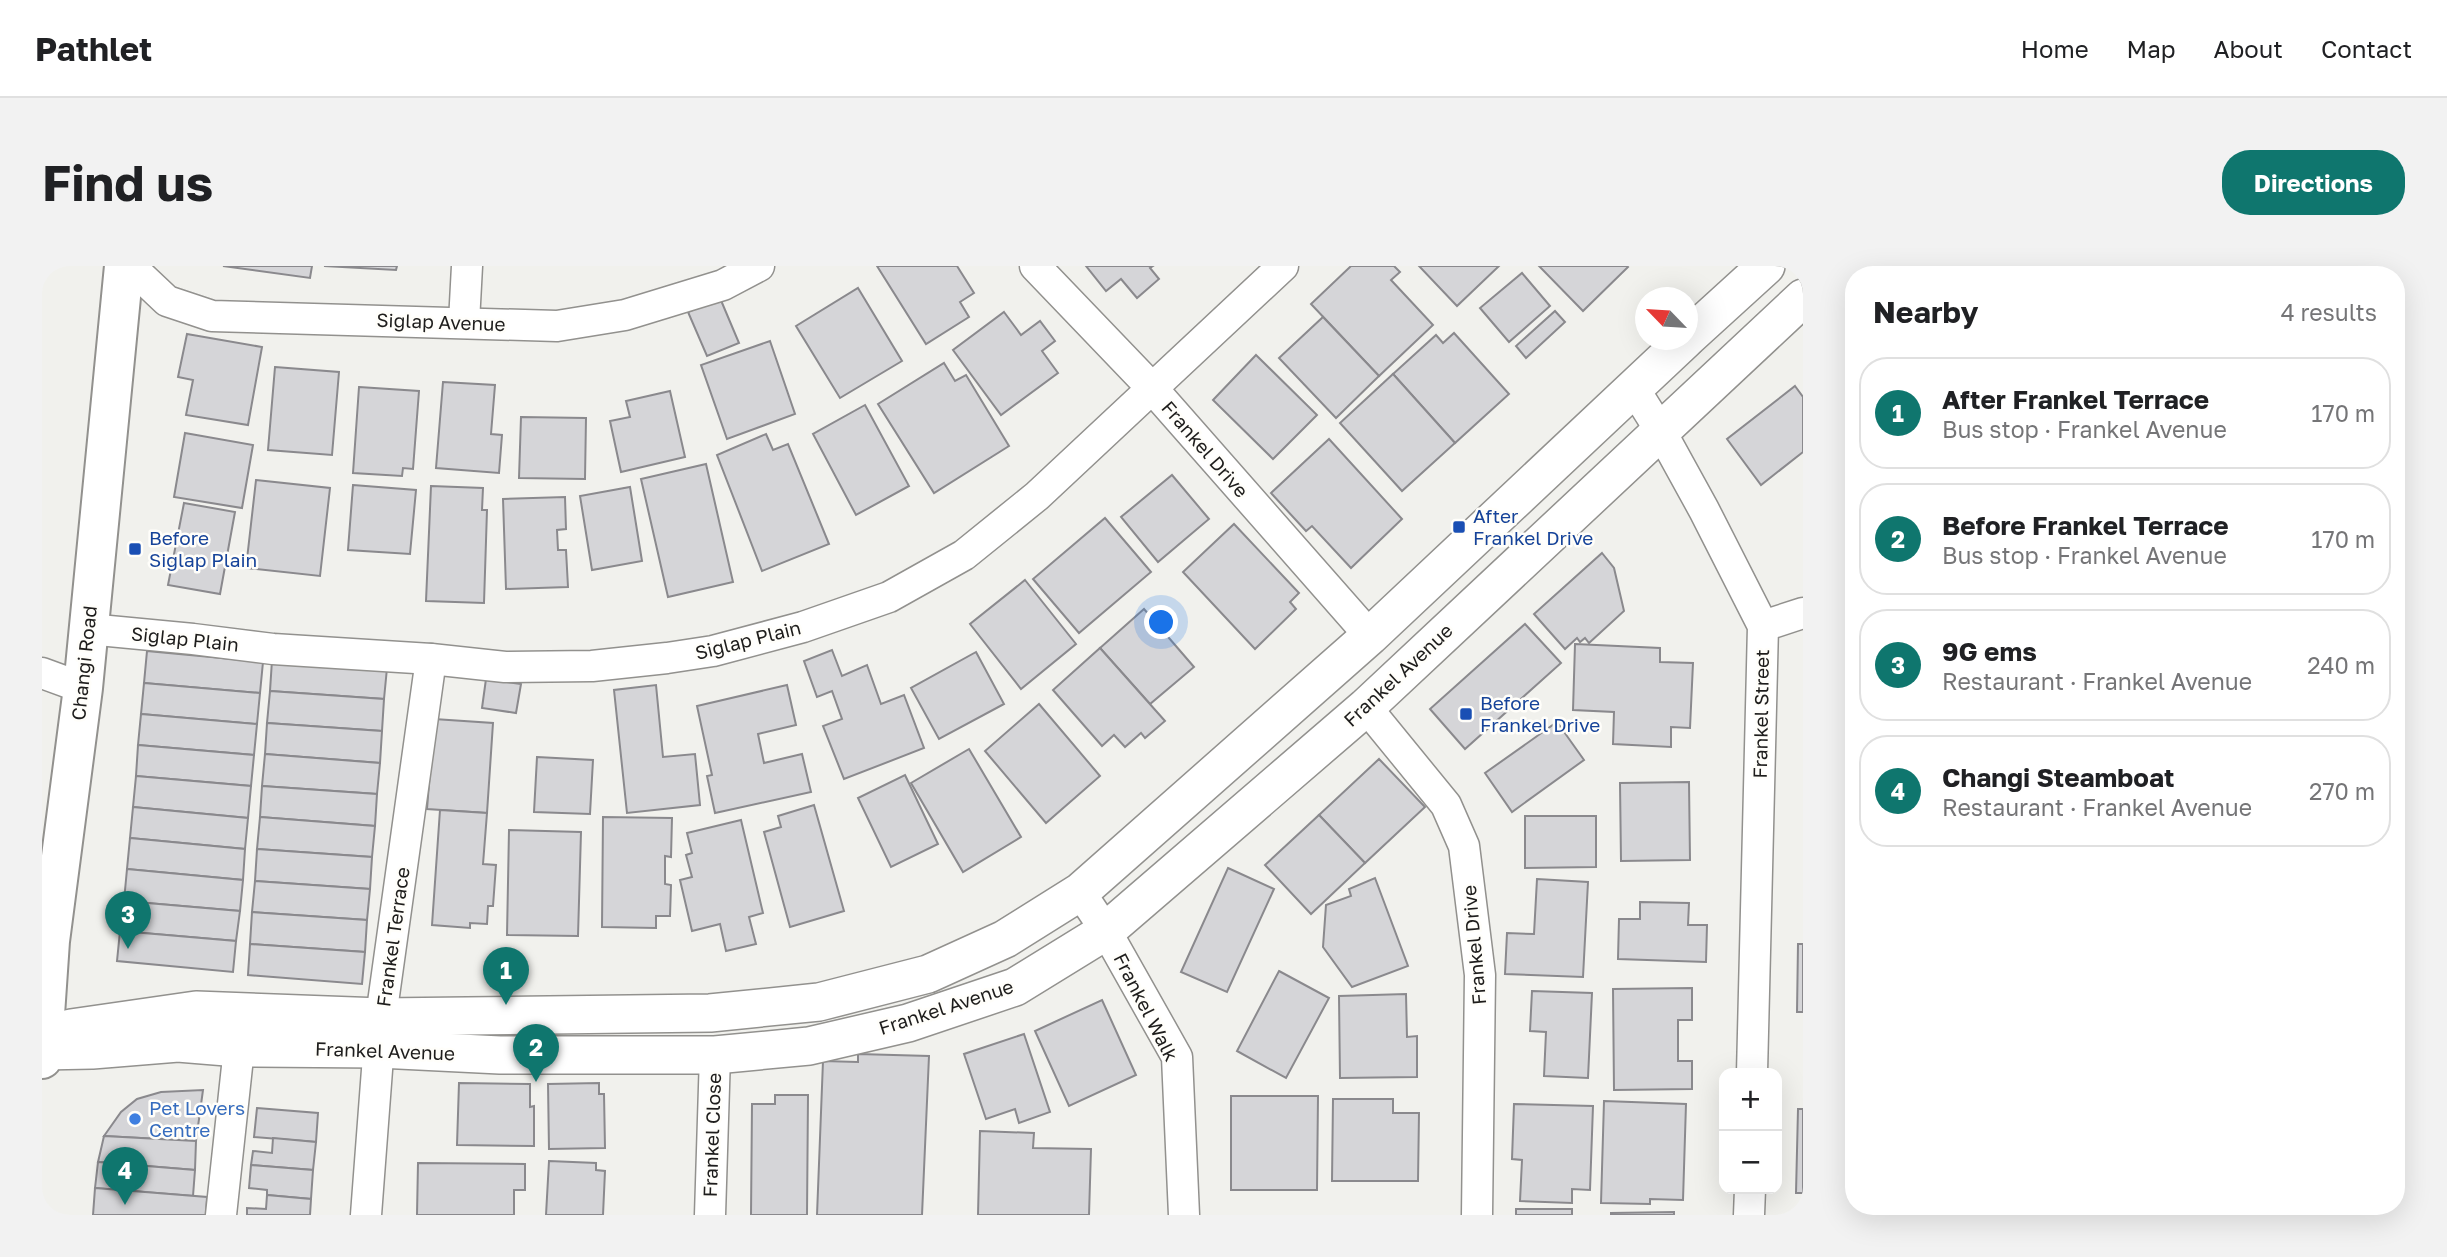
<!DOCTYPE html>
<meta charset="utf-8">
<style>
body{margin:0;font-family:"Golos Text",sans-serif;background:#f2f2f2;color:#202124}
.controls{position:absolute;right:21px;bottom:21px;display:grid;overflow:hidden;border-radius:14px;box-shadow:0 7px 28px #0002}
.controls button{width:63px;height:63px;display:grid;place-items:center;padding:0;border:0;border-bottom:2px solid #e0e0e0;background:#fff;color:#202124;font:35px sans-serif}
.compass{position:absolute;left:1593px;top:21px;width:63px;height:63px;border-radius:50%;background:#fff;box-shadow:0 7px 28px #0002;rotate:295deg}
.you{position:absolute;left:1120px;top:357px;width:24px;height:24px;margin:-18px;border:5px solid #fff;border-radius:50%;background:#1a73e8;box-shadow:0 0 0 10px #1a73e833}
.badge{display:grid;place-items:center;width:46px;height:46px;border-radius:50%;background:#0f766e;color:#fff;font-size:23px;font-weight:700}
.pin{position:absolute;translate:-50% -58px;filter:drop-shadow(0 2px 4px #0008)}
.pin::after{content:'';position:absolute;top:37px;width:24px;height:21px;background:inherit;clip-path:polygon(0 0,100% 0,50% 100%)}
.list{margin:0;padding:0;list-style:none}
h2{display:flex;justify-content:space-between;align-items:center;height:91px;margin:0;padding:0 28px;font-size:30px}
h2 small{font-size:23px;font-weight:400;color:#757577}
.list li{display:grid;grid-template-columns:46px 1fr auto;gap:21px;align-items:center;box-sizing:border-box;height:112px;margin:0 14px 14px;padding:0 14px;border:2px solid #e0e0e0;border-radius:28px}
.list b{display:block;font-size:26px;white-space:nowrap}
.list p{margin:0;font-size:23px;white-space:nowrap;color:#757577}
.list em{font-size:23px;font-style:normal;color:#757577}
.map{position:relative;flex:none;width:1761px;height:949px;overflow:hidden;border-radius:28px}
header{display:flex;align-items:center;gap:42px;box-sizing:border-box;height:98px;padding:0 35px;background:#fff;border-bottom:2px solid #e0e0e0}
header strong{font-size:33px}
nav{display:flex;gap:38px;margin-inline-start:auto;font-size:24px}
.intro{display:flex;align-items:center;justify-content:space-between;box-sizing:border-box;height:168px;padding:0 42px}
h1{margin:0;font-size:49px}
.button{padding:18px 32px;border-radius:28px;background:#0f766e;color:#fff;font-size:24px;font-weight:700}
main{display:flex;gap:42px;padding:0 42px}
aside{flex:1;background:#fff;border-radius:28px;box-shadow:0 7px 28px #0002}
.map>svg:first-child{display:block}
</style>
<header>
<strong>Pathlet</strong>
<nav><a>Home</a><a>Map</a><a>About</a><a>Contact</a></nav>
</header>
<div class="intro"><h1>Find us</h1><a class="button">Directions</a></div>
<main>
<div class="map">
<svg width="1761" height="949" viewBox="0 0 1761 949">
<rect width="100%" height="100%" fill="#f1f1ed"/>
<!-- building -->
<g fill="#d5d5d8" stroke="#8a898d" stroke-width="2">
<path d="M 181,0 L 270,0 L 268,12 Z"/>
<path d="M 282,0 L 355,0 L 354,4 Z"/>
<path d="M 835,0 L 915,0 L 932,27 L 918,36 L 927,51 L 884,78 Z"/>
<path d="M 1044,0 L 1111,0 L 1108,2 L 1117,13 L 1095,32 L 1079,13 L 1064,25 Z"/>
<path d="M 1309,0 L 1352,0 L 1358,6 L 1349,14 L 1391,59 L 1337,110 L 1269,38 Z"/>
<path d="M 1377,0 L 1457,0 L 1415,40 Z"/>
<path d="M 1497,0 L 1585,0 L 1586,1 L 1541,45 Z"/>
<path d="M 1480,7 L 1508,40 L 1467,76 L 1438,42 Z"/>
<path d="M 816,22 L 860,95 L 798,132 L 754,60 Z"/>
<path d="M 678,32 L 697,77 L 665,90 L 646,46 Z"/>
<path d="M 1513,45 L 1523,56 L 1484,92 L 1474,80 Z"/>
<path d="M 962,46 L 979,69 L 998,55 L 1013,75 L 1000,85 L 1016,107 L 959,149 L 911,84 Z"/>
<path d="M 1281,51 L 1337,110 L 1294,152 L 1237,92 Z"/>
<path d="M 1412,67 L 1467,128 L 1413,177 L 1351,108 L 1394,69 L 1401,77 Z"/>
<path d="M 145,68 L 220,81 L 206,159 L 144,149 L 151,114 L 136,111 Z"/>
<path d="M 728,75 L 753,148 L 685,173 L 659,99 Z"/>
<path d="M 1214,89 L 1275,149 L 1231,193 L 1171,134 Z"/>
<path d="M 902,97 L 913,115 L 924,109 L 967,180 L 892,227 L 836,138 Z"/>
<path d="M 233,101 L 297,106 L 290,189 L 226,184 Z"/>
<path d="M 1351,108 L 1413,177 L 1360,225 L 1298,157 Z"/>
<path d="M 401,116 L 453,119 L 449,168 L 460,169 L 457,207 L 394,202 Z"/>
<path d="M 1753,120 L 1761,131 L 1761,186 L 1719,219 L 1685,173 Z"/>
<path d="M 317,121 L 377,125 L 371,203 L 361,202 L 360,210 L 311,207 Z"/>
<path d="M 628,125 L 643,191 L 579,206 L 568,155 L 588,151 L 584,135 Z"/>
<path d="M 823,139 L 867,220 L 814,249 L 771,168 Z"/>
<path d="M 479,151 L 544,152 L 543,213 L 477,212 Z"/>
<path d="M 143,167 L 211,179 L 200,242 L 132,231 Z"/>
<path d="M 724,168 L 731,184 L 746,178 L 787,278 L 720,305 L 675,189 Z"/>
<path d="M 1287,173 L 1360,253 L 1309,302 L 1270,260 L 1264,265 L 1229,227 Z"/>
<path d="M 664,198 L 691,316 L 626,331 L 599,213 Z"/>
<path d="M 1130,209 L 1167,253 L 1116,296 L 1079,251 Z"/>
<path d="M 214,214 L 288,222 L 278,310 L 204,302 Z"/>
<path d="M 311,219 L 374,224 L 368,288 L 306,284 Z"/>
<path d="M 389,220 L 441,222 L 440,244 L 445,244 L 442,337 L 384,335 Z"/>
<path d="M 588,221 L 600,295 L 550,304 L 538,230 Z"/>
<path d="M 523,231 L 524,263 L 515,264 L 516,284 L 524,284 L 526,321 L 464,323 L 461,233 Z"/>
<path d="M 142,237 L 193,246 L 178,328 L 126,319 Z"/>
<path d="M 1063,252 L 1109,306 L 1037,367 L 991,313 Z"/>
<path d="M 1192,258 L 1257,327 L 1248,336 L 1254,343 L 1213,383 L 1141,306 Z"/>
<path d="M 1560,287 L 1572,302 L 1582,345 L 1547,377 L 1543,372 L 1538,376 L 1535,372 L 1523,383 L 1492,348 Z"/>
<path d="M 983,314 L 1034,378 L 979,423 L 928,358 Z"/>
<path d="M 1102,343 L 1152,401 L 1108,438 L 1058,382 Z"/>
<path d="M 1483,358 L 1519,397 L 1423,483 L 1388,443 Z"/>
<path d="M 1533,378 L 1618,382 L 1618,396 L 1651,397 L 1648,462 L 1629,461 L 1629,481 L 1571,478 L 1572,446 L 1531,444 Z"/>
<path d="M 1058,382 L 1123,455 L 1103,472 L 1099,467 L 1083,481 L 1072,469 L 1060,480 L 1011,424 Z"/>
<path d="M 790,384 L 800,410 L 825,399 L 839,438 L 862,429 L 882,482 L 802,513 L 781,460 L 800,453 L 790,425 L 775,431 L 762,395 Z"/>
<path d="M 105,385 L 221,396 L 218,427 L 102,417 Z"/>
<path d="M 934,386 L 962,438 L 897,473 L 869,422 Z"/>
<path d="M 230,394 L 345,402 L 342,433 L 228,425 Z"/>
<path d="M 444,413 L 479,418 L 474,447 L 440,442 Z"/>
<path d="M 102,417 L 218,427 L 215,458 L 99,448 Z"/>
<path d="M 614,419 L 621,491 L 653,488 L 658,539 L 585,547 L 572,424 Z"/>
<path d="M 745,419 L 754,459 L 716,468 L 722,497 L 760,488 L 769,526 L 673,547 L 665,510 L 670,509 L 655,440 Z"/>
<path d="M 228,425 L 342,433 L 340,465 L 225,457 Z"/>
<path d="M 997,438 L 1058,510 L 1004,557 L 943,485 Z"/>
<path d="M 99,448 L 215,458 L 212,489 L 96,479 Z"/>
<path d="M 392,453 L 451,457 L 445,547 L 385,543 Z"/>
<path d="M 1515,456 L 1542,494 L 1470,546 L 1443,507 Z"/>
<path d="M 225,457 L 340,465 L 338,497 L 223,488 Z"/>
<path d="M 96,479 L 212,489 L 209,520 L 94,510 Z"/>
<path d="M 927,483 L 979,571 L 921,606 L 869,517 Z"/>
<path d="M 223,488 L 338,497 L 335,528 L 220,520 Z"/>
<path d="M 495,491 L 551,494 L 548,548 L 492,546 Z"/>
<path d="M 1337,493 L 1383,541 L 1323,597 L 1277,549 Z"/>
<path d="M 863,509 L 896,578 L 849,601 L 816,532 Z"/>
<path d="M 94,510 L 209,520 L 206,552 L 91,541 Z"/>
<path d="M 1647,516 L 1648,594 L 1579,595 L 1578,517 Z"/>
<path d="M 220,520 L 335,528 L 333,560 L 218,551 Z"/>
<path d="M 772,539 L 802,645 L 748,661 L 722,566 L 739,561 L 736,550 Z"/>
<path d="M 91,541 L 206,552 L 203,583 L 88,572 Z"/>
<path d="M 398,544 L 445,547 L 441,598 L 454,599 L 451,640 L 446,640 L 445,658 L 428,657 L 428,662 L 390,659 Z"/>
<path d="M 1277,549 L 1323,597 L 1269,648 L 1223,599 Z"/>
<path d="M 1483,550 L 1554,550 L 1554,601 L 1483,602 Z"/>
<path d="M 218,551 L 333,560 L 330,591 L 215,583 Z"/>
<path d="M 561,551 L 630,552 L 629,591 L 623,590 L 623,618 L 629,619 L 628,650 L 614,650 L 614,662 L 560,661 Z"/>
<path d="M 699,554 L 721,647 L 707,651 L 714,678 L 684,685 L 678,658 L 650,665 L 638,614 L 650,611 L 644,589 L 650,587 L 645,567 Z"/>
<path d="M 467,564 L 539,566 L 536,670 L 465,669 Z"/>
<path d="M 88,572 L 203,583 L 201,614 L 85,603 Z"/>
<path d="M 215,583 L 330,591 L 328,623 L 213,615 Z"/>
<path d="M 1186,602 L 1232,623 L 1185,726 L 1139,706 Z"/>
<path d="M 85,603 L 201,614 L 198,645 L 82,635 Z"/>
<path d="M 1333,612 L 1366,700 L 1310,721 L 1281,681 L 1284,639 L 1309,630 L 1307,623 Z"/>
<path d="M 1495,613 L 1546,616 L 1541,711 L 1463,708 L 1465,667 L 1492,668 Z"/>
<path d="M 213,615 L 328,623 L 325,654 L 210,646 Z"/>
<path d="M 82,635 L 198,645 L 194,675 L 78,665 Z"/>
<path d="M 1598,636 L 1647,637 L 1646,659 L 1665,659 L 1664,696 L 1576,693 L 1577,653 L 1598,653 Z"/>
<path d="M 210,646 L 325,654 L 323,686 L 208,678 Z"/>
<path d="M 78,665 L 194,675 L 191,706 L 75,695 Z"/>
<path d="M 208,678 L 323,686 L 320,718 L 206,709 Z"/>
<path d="M 1756,678 L 1761,678 L 1761,746 L 1755,746 Z"/>
<path d="M 1237,705 L 1287,732 L 1244,812 L 1195,785 Z"/>
<path d="M 1650,722 L 1650,754 L 1636,754 L 1636,795 L 1650,795 L 1650,823 L 1572,824 L 1571,723 Z"/>
<path d="M 1490,725 L 1550,727 L 1546,812 L 1502,810 L 1504,766 L 1488,765 Z"/>
<path d="M 1364,728 L 1365,771 L 1375,770 L 1375,811 L 1298,812 L 1297,730 Z"/>
<path d="M 1060,734 L 1094,809 L 1027,840 L 993,765 Z"/>
<path d="M 982,768 L 1008,846 L 977,857 L 973,843 L 944,853 L 922,788 Z"/>
<path d="M 816,788 L 887,790 L 880,949 L 775,949 L 781,795 L 816,796 Z"/>
<path d="M 417,817 L 488,818 L 488,841 L 492,840 L 492,880 L 415,879 Z"/>
<path d="M 557,817 L 557,828 L 562,828 L 563,882 L 507,883 L 506,818 Z"/>
<path d="M 161,824 L 154,875 L 62,870 L 79,846 L 95,833 L 119,826 Z"/>
<path d="M 733,829 L 766,829 L 765,949 L 709,949 L 710,838 L 733,838 Z"/>
<path d="M 1189,830 L 1276,830 L 1275,924 L 1189,924 Z"/>
<path d="M 1291,833 L 1351,833 L 1351,847 L 1377,847 L 1376,915 L 1290,915 Z"/>
<path d="M 1562,835 L 1644,838 L 1641,934 L 1608,933 L 1608,938 L 1559,937 Z"/>
<path d="M 1472,838 L 1551,840 L 1548,924 L 1530,923 L 1530,937 L 1478,935 L 1480,894 L 1470,893 Z"/>
<path d="M 215,842 L 276,847 L 274,876 L 212,871 Z"/>
<path d="M 1756,843 L 1761,843 L 1761,927 L 1754,927 Z"/>
<path d="M 938,865 L 992,867 L 991,882 L 1049,883 L 1047,949 L 936,949 Z"/>
<path d="M 62,870 L 154,875 L 153,904 L 56,896 Z"/>
<path d="M 231,872 L 274,876 L 271,904 L 209,899 L 211,885 L 230,887 Z"/>
<path d="M 507,895 L 554,897 L 554,904 L 563,905 L 561,949 L 504,949 Z"/>
<path d="M 56,896 L 153,904 L 151,930 L 53,922 Z"/>
<path d="M 376,897 L 483,898 L 483,924 L 472,924 L 472,949 L 375,949 Z"/>
<path d="M 209,899 L 271,904 L 269,933 L 225,929 L 225,924 L 207,922 Z"/>
<path d="M 53,922 L 165,931 L 164,949 L 51,949 Z"/>
<path d="M 225,929 L 269,933 L 268,949 L 205,949 L 205,942 L 224,943 Z"/>
<rect x="1474" y="943" width="56" height="6"/>
<path d="M 1632,946 L 1632,949 L 1569,949 L 1569,947 Z"/>
</g>
<g fill="none" stroke-linecap="round" stroke-linejoin="round">
<defs>
<g id="minor">
<path d="M 88,0 L 125,35 L 170,50 L 515,60 L 583,49 L 681,19 L 717,0"/>
<path d="M 993,0 L 1109,121 L 1328,370"/>
<path d="M 422,56 L 425,0"/>
<path d="M 1591,121 L 1618,164 L 1662,244 L 1721,360 L 1710,807"/>
<path d="M 1721,360 L 1761,347"/>
<path d="M 46,363 L 151,373 L 231,383 L 389,393 L 463,401 L 550,400 L 625,392 L 671,385 L 761,361 L 847,331 L 922,289 L 995,230 L 1241,0"/>
<path d="M 0,407 L 41,422"/>
<path d="M 1324,441 L 1404,539 L 1422,580 L 1438,709 L 1435,949"/>
<path d="M 1038,626 L 1064,665 L 1135,791 L 1142,949"/>
<path d="M 179,949 L 197,782"/>
<path d="M 324,949 L 339,751 L 389,393"/>
<path d="M 668,949 L 673,789"/>
<path d="M 1707,949 L 1708,923"/>
</g>
<g id="tertiary">
<path d="M 1646,71 L 1724,0"/>
<path d="M 29,762 L 154,744 L 339,751 L 668,747 L 777,736 L 886,708 L 963,673 L 1038,626 L 1328,370 L 1643,74"/>
<path d="M 0,785 L 50,784 L 136,777 L 197,782 L 337,783 L 458,789 L 673,789 L 767,780 L 866,757 L 973,721 L 1064,665 L 1324,441 L 1761,32"/>
</g>
<path id="primary" d="M 0,793 L 8,675 L 41,422 L 82,0"/>
</defs>
<!-- minor casing -->
<use href="#minor" stroke="#92918e" stroke-width="33"/>
<!-- tertiary casing -->
<use href="#tertiary" stroke="#92918e" stroke-width="40"/>
<!-- primary casing -->
<use href="#primary" stroke="#92918e" stroke-width="42"/>
<!-- minor -->
<use href="#minor" stroke="#fff" stroke-width="30"/>
<!-- tertiary -->
<use href="#tertiary" stroke="#fff" stroke-width="37"/>
<!-- primary -->
<use href="#primary" stroke="#fff" stroke-width="38"/>
</g>
<!-- markers -->
<g fill="#1a4fb4" stroke="#fffefa" stroke-width="2.5">
<rect x="1410" y="254" width="14" height="14" rx="3.5"/>
<rect x="86" y="276" width="14" height="14" rx="3.5"/>
<rect x="1417" y="441" width="14" height="14" rx="3.5"/>
</g>
<circle fill="#3f7fe0" stroke="#fffefa" stroke-width="2.5" cx="93" cy="853" r="7"/>
<g text-anchor="middle" stroke-width="5" stroke-linejoin="round" paint-order="stroke">
<!-- street labels -->
<g font-size="19" fill="#1e1d1c" stroke="#fffefa">
<text transform="translate(399 56) rotate(2)" y="7">Siglap Avenue</text>
<text transform="translate(1163 183) rotate(49)" y="7">Frankel Drive</text>
<text transform="translate(143 373) rotate(6)" y="7">Siglap Plain</text>
<text transform="translate(706 374) rotate(-14)" y="7">Siglap Plain</text>
<text transform="translate(42 397) rotate(-84)" y="7">Changi Road</text>
<text transform="translate(1356 409) rotate(-43)" y="7">Frankel Avenue</text>
<text transform="translate(1719 448) rotate(-89)" y="7">Frankel Street</text>
<text transform="translate(351 671) rotate(-82)" y="7">Frankel Terrace</text>
<text transform="translate(1432 679) rotate(-95)" y="7">Frankel Drive</text>
<text transform="translate(904 741) rotate(-18)" y="7">Frankel Avenue</text>
<text transform="translate(1104 741) rotate(63)" y="7">Frankel Walk</text>
<text transform="translate(343 785) rotate(2)" y="7">Frankel Avenue</text>
<text transform="translate(670 869) rotate(-88)" y="7">Frankel Close</text>
</g>
<!-- transit labels -->
<g font-size="19" fill="#164399" stroke="#fffefa" text-anchor="start">
<text x="1431" y="257">After<tspan x="1431" dy="22">Frankel Drive</tspan></text>
<text x="107" y="279">Before<tspan x="107" dy="22">Siglap Plain</tspan></text>
<text x="1438" y="444">Before<tspan x="1438" dy="22">Frankel Drive</tspan></text>
</g>
<!-- shop labels -->
<g font-size="19" fill="#366cbe" stroke="#fffefa" text-anchor="start">
<text x="107" y="849">Pet Lovers<tspan x="107" dy="22">Centre</tspan></text>
</g>
</g>
</svg>
<div class="controls">
<button>+</button>
<button>−</button>
</div>
<svg class="compass" viewBox="-18 -18 36 36"><path d="M0-13l5 13h-10z" fill="#e53935"/><path d="M0 13l5-13h-10z" fill="#757577"/></svg>
<div class="you"></div>
<div class="pin badge" style="left:464px;top:739px">1</div>
<div class="pin badge" style="left:494px;top:816px">2</div>
<div class="pin badge" style="left:86px;top:683px">3</div>
<div class="pin badge" style="left:83px;top:939px">4</div>
</div>
<aside>
<h2>Nearby<small>4 results</small></h2>
<ul class="list">
<li><span class="badge">1</span><div><b>After Frankel Terrace</b><p>Bus stop · Frankel Avenue</p></div><em>170 m</em></li>
<li><span class="badge">2</span><div><b>Before Frankel Terrace</b><p>Bus stop · Frankel Avenue</p></div><em>170 m</em></li>
<li><span class="badge">3</span><div><b>9G ems</b><p>Restaurant · Frankel Avenue</p></div><em>240 m</em></li>
<li><span class="badge">4</span><div><b>Changi Steamboat</b><p>Restaurant · Frankel Avenue</p></div><em>270 m</em></li>
</ul>
</aside>
</main>
